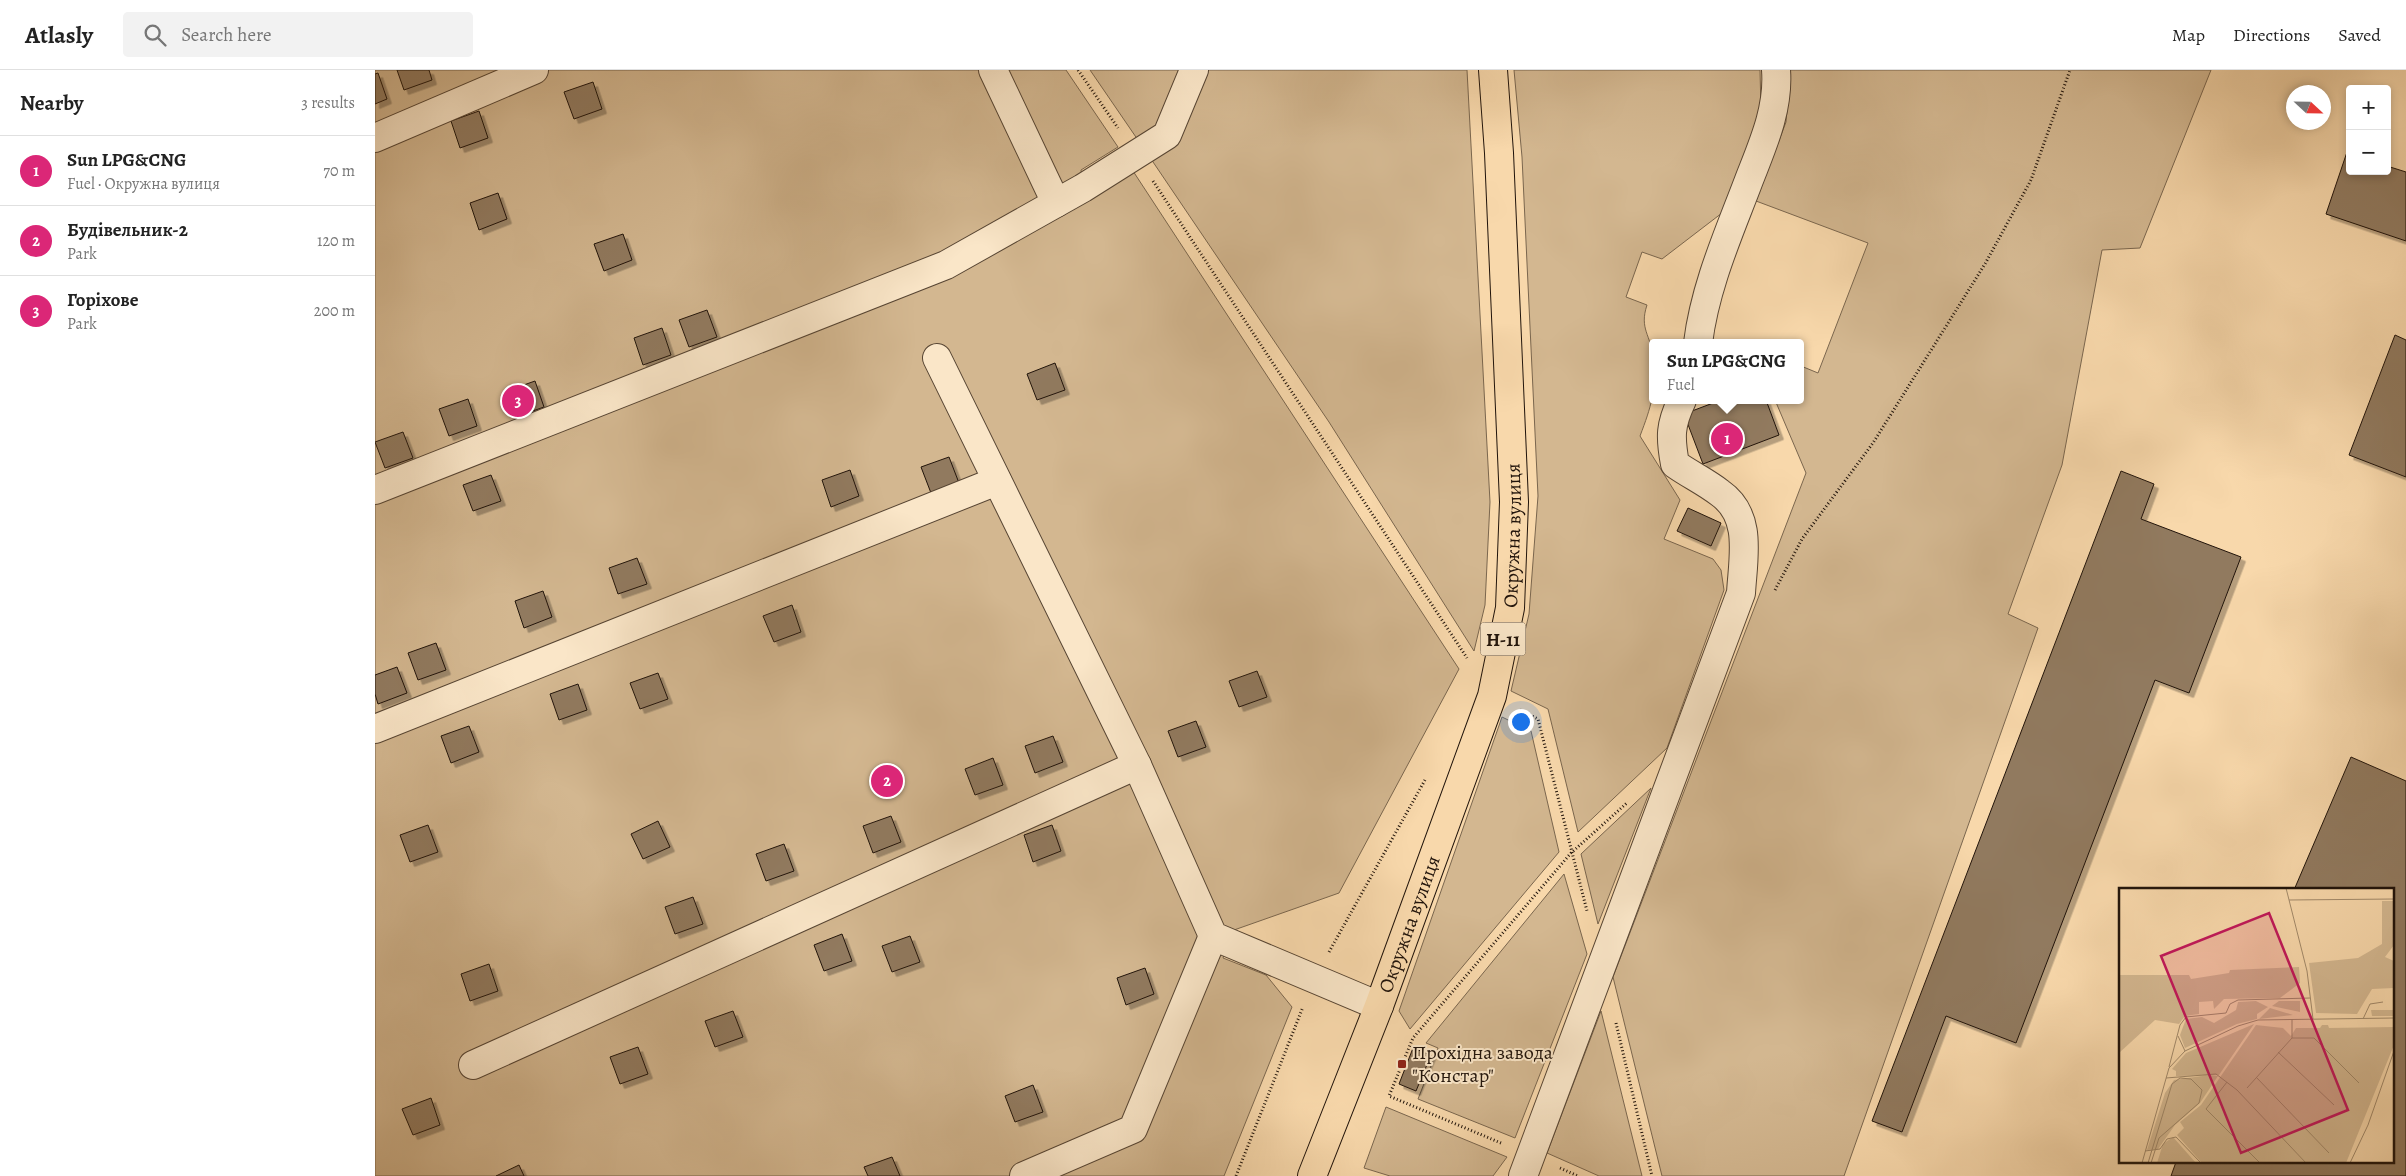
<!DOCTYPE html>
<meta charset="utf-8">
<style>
body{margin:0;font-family:Alegreya,serif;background:#f2f2f2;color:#222}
.controls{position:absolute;right:15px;top:15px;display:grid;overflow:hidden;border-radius:5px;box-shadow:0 2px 8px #0003}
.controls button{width:45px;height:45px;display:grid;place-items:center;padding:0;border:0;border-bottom:1px solid #e0e0e0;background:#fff;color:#222;font:25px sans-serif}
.compass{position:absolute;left:1911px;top:15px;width:45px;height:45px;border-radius:50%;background:#fff;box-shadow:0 2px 8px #0003;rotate:112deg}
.you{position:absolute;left:1145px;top:651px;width:18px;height:18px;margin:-12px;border:4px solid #fff;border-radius:50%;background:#1a73e8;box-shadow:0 0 0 8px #1a73e833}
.badge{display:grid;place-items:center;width:32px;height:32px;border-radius:50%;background:#db2777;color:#fff;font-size:16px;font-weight:700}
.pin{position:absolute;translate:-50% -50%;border:2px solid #fff;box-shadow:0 1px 5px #0006}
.popup{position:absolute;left:1274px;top:269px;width:155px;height:65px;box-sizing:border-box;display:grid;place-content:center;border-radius:5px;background:#fff;filter:drop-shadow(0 1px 4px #0005);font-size:16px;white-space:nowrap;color:#767676}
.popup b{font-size:19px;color:#222}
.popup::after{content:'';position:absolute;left:50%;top:100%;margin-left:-10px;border:10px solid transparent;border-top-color:#fff}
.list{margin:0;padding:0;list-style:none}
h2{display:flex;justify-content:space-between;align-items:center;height:65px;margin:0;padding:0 20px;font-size:21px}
h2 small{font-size:16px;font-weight:400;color:#767676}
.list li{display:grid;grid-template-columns:32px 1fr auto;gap:15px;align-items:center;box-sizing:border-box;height:70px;padding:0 20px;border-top:1px solid #e0e0e0}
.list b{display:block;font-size:19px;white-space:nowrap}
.list p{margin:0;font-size:16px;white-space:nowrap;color:#767676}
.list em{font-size:16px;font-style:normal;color:#767676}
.icon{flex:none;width:28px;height:28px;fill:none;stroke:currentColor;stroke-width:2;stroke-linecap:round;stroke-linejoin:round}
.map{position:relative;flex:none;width:2031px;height:1106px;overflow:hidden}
header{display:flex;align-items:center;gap:30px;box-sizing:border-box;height:70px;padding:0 25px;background:#fff;border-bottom:1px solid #e0e0e0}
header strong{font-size:24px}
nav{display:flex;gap:28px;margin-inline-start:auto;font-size:18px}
.search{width:350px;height:45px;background:#f2f2f2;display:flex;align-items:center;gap:12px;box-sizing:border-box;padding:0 18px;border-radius:5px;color:#767676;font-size:19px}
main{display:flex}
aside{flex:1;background:#fff}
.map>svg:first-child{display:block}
</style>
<header>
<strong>Atlasly</strong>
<div class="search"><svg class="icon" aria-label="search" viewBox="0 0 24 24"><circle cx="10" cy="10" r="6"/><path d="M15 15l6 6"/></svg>Search here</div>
<nav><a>Map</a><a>Directions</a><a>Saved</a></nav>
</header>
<main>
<aside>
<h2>Nearby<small>3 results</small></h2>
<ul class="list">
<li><span class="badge">1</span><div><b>Sun LPG&amp;CNG</b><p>Fuel · Окружна вулиця</p></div><em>70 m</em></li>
<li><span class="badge">2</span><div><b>Будівельник-2</b><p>Park</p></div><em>120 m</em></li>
<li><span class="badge">3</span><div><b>Горіхове</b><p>Park</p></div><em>200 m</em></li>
</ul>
</aside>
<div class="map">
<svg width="2031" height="1106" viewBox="0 0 2031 1106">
<defs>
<filter id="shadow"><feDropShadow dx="4.5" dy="4.5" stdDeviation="0" flood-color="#0004"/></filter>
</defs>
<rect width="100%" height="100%" fill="#f8d8ab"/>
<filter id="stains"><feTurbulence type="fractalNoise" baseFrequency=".004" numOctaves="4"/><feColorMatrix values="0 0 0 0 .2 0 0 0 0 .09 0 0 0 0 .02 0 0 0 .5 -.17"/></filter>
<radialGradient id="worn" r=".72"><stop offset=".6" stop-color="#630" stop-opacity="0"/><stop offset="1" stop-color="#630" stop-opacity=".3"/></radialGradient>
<!-- green -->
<g fill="#d3b790" stroke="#7a664e">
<path d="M 0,0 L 691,0 L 743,77 L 706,100 L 710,131 L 758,101 L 1084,599 L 964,823 L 859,860 L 848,888 L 891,905 L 917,937 L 849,1106 L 0,1106 Z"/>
<path d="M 715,0 L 808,0 L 782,60 L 765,73 Z"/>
<path d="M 828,0 L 1092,0 L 1115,432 L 1110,535 L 1099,581 L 954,352 L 776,89 Z"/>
<path d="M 1139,0 L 1385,0 L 1386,41 L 1347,143 L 1287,189 L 1267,182 L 1251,227 L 1272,235 C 1264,259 1276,265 1278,287 C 1282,319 1276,337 1265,366 L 1305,430 L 1289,469 L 1338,489 L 1346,500 L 1349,520 L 1292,678 L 1203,762 L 1173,639 L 1136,621 L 1154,544 L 1163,426 L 1147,87 Z"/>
<path d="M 1415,0 L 1836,0 L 1765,178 L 1727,180 L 1687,395 L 1633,544 L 1663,558 L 1469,1106 L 1287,1106 L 1238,907 L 1431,403 L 1400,330 L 1426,330 L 1426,296 L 1443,303 L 1493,173 L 1381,131 L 1411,52 Z"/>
<path d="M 1127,647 L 1156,661 L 1184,782 L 1035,959 L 1024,941 Z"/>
<path d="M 1276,718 L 1223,854 L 1206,784 Z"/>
<path d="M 1189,804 L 1212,884 L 1140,1068 L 1043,1029 L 1063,978 L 1051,973 Z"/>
<path d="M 1226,941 L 1267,1106 L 1224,1106 L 1172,1083 Z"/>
<path d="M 1011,1037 L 1132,1087 L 1118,1106 L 1015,1106 L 989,1098 Z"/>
</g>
<!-- building -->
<g fill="#917a5e" stroke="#21140b" filter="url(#shadow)">
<path d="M 22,0 L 54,0 L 57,10 L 29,20 Z"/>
<path d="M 3,3 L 12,29 L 0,34 L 0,4 Z"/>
<path d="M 218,12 L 227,39 L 199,49 L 189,22 Z"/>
<path d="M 104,41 L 113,68 L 85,78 L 76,51 Z"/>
<path d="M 1972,82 L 1975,83 L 1975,101 L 2012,101 L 2012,96 L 2031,102 L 2031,171 L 1951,144 Z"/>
<path d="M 123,123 L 132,149 L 104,160 L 95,133 Z"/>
<path d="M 248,164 L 257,190 L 229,201 L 219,174 Z"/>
<path d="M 332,240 L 342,267 L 314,277 L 304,250 Z"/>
<path d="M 287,258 L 296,285 L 268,295 L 259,268 Z"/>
<path d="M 2020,265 L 2031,270 L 2031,407 L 1974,385 Z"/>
<path d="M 680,293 L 690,320 L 662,330 L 652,304 Z"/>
<path d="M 160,311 L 169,337 L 141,347 L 132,321 Z"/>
<path d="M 93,329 L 102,356 L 74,366 L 64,339 Z"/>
<path d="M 1346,330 L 1391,330 L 1404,365 L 1328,394 L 1309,344 Z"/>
<path d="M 28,362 L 38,388 L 10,398 L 0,372 Z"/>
<path d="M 574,387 L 584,413 L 556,423 L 546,397 Z"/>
<path d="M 475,400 L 484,426 L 456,437 L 447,410 Z"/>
<path d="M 1746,401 L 1779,414 L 1766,449 L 1866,487 L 1814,623 L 1780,610 L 1641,973 L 1571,946 L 1527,1062 L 1497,1051 Z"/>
<path d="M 116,405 L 126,431 L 98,441 L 88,415 Z"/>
<path d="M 1313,438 L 1346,453 L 1336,476 L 1302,461 Z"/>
<path d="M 262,488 L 272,514 L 243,524 L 234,498 Z"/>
<path d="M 168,521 L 177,547 L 149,558 L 140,531 Z"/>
<path d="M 417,535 L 426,562 L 399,572 L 388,546 Z"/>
<path d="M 61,573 L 71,600 L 43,610 L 33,583 Z"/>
<path d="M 22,597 L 32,623 L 3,634 L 0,624 L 0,605 Z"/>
<path d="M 882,601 L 892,627 L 864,637 L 854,611 Z"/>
<path d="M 283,603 L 293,629 L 265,639 L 255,613 Z"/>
<path d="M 203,614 L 212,640 L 184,650 L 175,624 Z"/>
<path d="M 821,651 L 831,677 L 803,687 L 793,661 Z"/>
<path d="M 94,656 L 104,682 L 76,693 L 66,666 Z"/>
<path d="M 678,666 L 688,692 L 660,703 L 650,676 Z"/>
<path d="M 1976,687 L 2031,711 L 2031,1106 L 1796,1106 L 1801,1092 L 2017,1092 L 2017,820 L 1919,820 Z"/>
<path d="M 618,688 L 628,715 L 600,725 L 590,699 Z"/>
<path d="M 516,746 L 526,772 L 498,783 L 488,756 Z"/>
<path d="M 283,751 L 295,777 L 268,789 L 256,764 Z"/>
<path d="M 53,755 L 63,782 L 35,792 L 25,765 Z"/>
<path d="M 677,755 L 686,781 L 658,792 L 649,765 Z"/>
<path d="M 409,774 L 419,801 L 391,811 L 381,784 Z"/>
<path d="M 318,827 L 328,854 L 300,864 L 290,837 Z"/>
<path d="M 467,864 L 477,891 L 449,901 L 439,875 Z"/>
<path d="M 535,866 L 545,892 L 517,902 L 507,876 Z"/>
<path d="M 114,894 L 123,921 L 95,931 L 86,904 Z"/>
<path d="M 770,898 L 779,924 L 751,935 L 742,908 Z"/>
<path d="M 358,941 L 368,967 L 340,977 L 330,951 Z"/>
<path d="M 263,977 L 273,1004 L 245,1014 L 235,987 Z"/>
<path d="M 1038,978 L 1056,985 L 1041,1021 L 1024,1014 Z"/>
<path d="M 658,1015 L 668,1042 L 640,1052 L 630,1026 Z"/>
<path d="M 56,1028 L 65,1055 L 38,1065 L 27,1039 Z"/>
<path d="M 517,1087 L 525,1106 L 493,1106 L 489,1097 Z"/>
<path d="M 144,1095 L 149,1106 L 121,1106 Z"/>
</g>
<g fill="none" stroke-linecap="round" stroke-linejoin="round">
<defs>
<g id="minor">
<path d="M 618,0 L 681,133"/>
<path d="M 0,68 L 159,0"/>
<path d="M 1323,273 C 1330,216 1354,163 1374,110 C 1388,74 1404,39 1401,0"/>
<path d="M 562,288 L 762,695 L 838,866 L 1004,936"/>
<path d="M 0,420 L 571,195 L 708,118 L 792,65 L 819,0"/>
<path d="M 0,659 L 622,411"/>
<path d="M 98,995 L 762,695"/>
<path d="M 649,1106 L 758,1059 L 838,866"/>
<path d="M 1148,1106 L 1366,523 C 1368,488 1378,446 1345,423 C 1331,412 1314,404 1300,394 C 1295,367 1295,355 1307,330"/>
</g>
<g id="major">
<path id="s1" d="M 937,1106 L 1004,936 L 1117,626 L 1135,538 L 1139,432 L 1124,83 L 1118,0"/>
</g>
</defs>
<!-- minor casing -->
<use href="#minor" stroke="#574533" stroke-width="30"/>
<!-- major casing -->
<use href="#major" stroke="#21140b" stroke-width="30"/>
<!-- path -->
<g stroke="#21140b" stroke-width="3" stroke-dasharray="1 2.5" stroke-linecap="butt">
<path d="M 703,0 L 743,58"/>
<path d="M 778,111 L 1092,588"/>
<path d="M 1400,520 L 1427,469 L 1498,373 L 1610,194 L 1656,110 L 1695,0"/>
<path d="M 1145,640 L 1163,649 L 1212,841"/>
<path d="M 954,882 L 1050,710"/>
<path d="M 1241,953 L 1277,1106"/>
<path d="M 1126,1073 L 1014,1026 L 1038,968 L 1196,783 L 1253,732"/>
<path d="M 1185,1098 L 1203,1106"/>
<path d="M 861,1106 L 928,937"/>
</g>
<!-- minor -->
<use href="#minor" stroke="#fae6c8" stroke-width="28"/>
<!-- major -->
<use href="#major" stroke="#f8d8ab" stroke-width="28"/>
</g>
<!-- markers -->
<rect fill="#8f2418" stroke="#fae6c8" stroke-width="2" x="1022" y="989" width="10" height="10" rx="2.5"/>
<g text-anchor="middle" stroke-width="4" stroke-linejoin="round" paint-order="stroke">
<!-- shield labels -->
<rect fill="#fae6c8" stroke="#625344" stroke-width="1" x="1105.5" y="552.5" width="45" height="33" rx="4"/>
<g font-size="19" font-weight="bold" fill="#21140b">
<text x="1128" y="576">Н-11</text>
</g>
<!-- street labels -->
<g font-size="20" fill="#21140b" stroke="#fae6c8">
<text dy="7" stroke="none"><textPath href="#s1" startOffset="675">Окружна вулиця</textPath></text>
<text dy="7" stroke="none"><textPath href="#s1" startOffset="270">Окружна вулиця</textPath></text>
</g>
<!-- poi labels -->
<g font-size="20" fill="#21140b" stroke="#fae6c8" text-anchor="start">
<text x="1037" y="989">Прохідна завода<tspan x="1037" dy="23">"Констар"</tspan></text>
</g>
</g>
<!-- overview -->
<g transform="translate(1744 818)">
<rect width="275" height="275" fill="#f8d8ab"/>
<path d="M 263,13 L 275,13 L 275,57 L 266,69 L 275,73 L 275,100 L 253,101 L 238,126 L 197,125 L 190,75 L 239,70 L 263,56 ZM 180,79 L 181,95 L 161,110 L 105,111 L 95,121 L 94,113 L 80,114 L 80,126 L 66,128 L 60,136 L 36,132 L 0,165 L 0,87 L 70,87 L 72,91 L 110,85 L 111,82 ZM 137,113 L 149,119 L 138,126 L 138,131 L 118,136 L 66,160 L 61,147 L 67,131 L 83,129 L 95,135 L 117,122 L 119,114 ZM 160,113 L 181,113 L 181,124 L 153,118 ZM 151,120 L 174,127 L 140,131 ZM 252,122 L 275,122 L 275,128 L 253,128 ZM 135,136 L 100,187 L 57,188 L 57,183 L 53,181 L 67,165 ZM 137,137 L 164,140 L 172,148 L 177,140 L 201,140 L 203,137 L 209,137 L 210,140 L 275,139 L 275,157 L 227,275 L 83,275 L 58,247 L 65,240 L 61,234 L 82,217 ZM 90,187 L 99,188 L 81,215 L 56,237 L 39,261 L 28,262 L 46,205 L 55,192 ZM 54,249 L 77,275 L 38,275 L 44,256 Z" fill="#d3b790"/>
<path fill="none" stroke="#a28a6b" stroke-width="1" d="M 167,0 L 188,83 L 194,131M 170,12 L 275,11M 244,131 L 251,116 L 264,114M 59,148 L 66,163M 173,150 L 195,150 L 240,195M 159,164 L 215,217M 50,179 L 61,137 L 67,129 L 107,125 L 111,116 L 119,112 L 191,110M 137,189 L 210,265M 47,190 L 97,186 L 118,202 L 187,275M 108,194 L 87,221 L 141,275M 128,200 L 173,150 L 173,131M 26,263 L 41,261 L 48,251 L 57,249 L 82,275M 23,275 L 50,180 L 66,163 L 119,138 L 139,132 L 275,130M 29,275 L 53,196 L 61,190 L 72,191 L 83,202 L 80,215 L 40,250 L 32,275M 231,275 L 249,237 L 275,163"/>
<path fill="#c2185b" fill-opacity="0.15" stroke="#c2185b" stroke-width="2.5" d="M 150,25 L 229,222 L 122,265 L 42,68 Z"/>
<rect width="275" height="275" fill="none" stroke="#21140b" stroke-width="2.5"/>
</g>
<rect width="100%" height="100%" filter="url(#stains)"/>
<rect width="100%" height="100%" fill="url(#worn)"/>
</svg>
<div class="controls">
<button>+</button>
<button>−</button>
</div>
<svg class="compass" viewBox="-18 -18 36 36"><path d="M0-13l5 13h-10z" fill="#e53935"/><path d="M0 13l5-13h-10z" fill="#767676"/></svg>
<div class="you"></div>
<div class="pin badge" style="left:1352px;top:369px">1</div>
<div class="popup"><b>Sun LPG&amp;CNG</b>Fuel</div>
<div class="pin badge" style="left:512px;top:711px">2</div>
<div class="pin badge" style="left:143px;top:331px">3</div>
</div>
</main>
